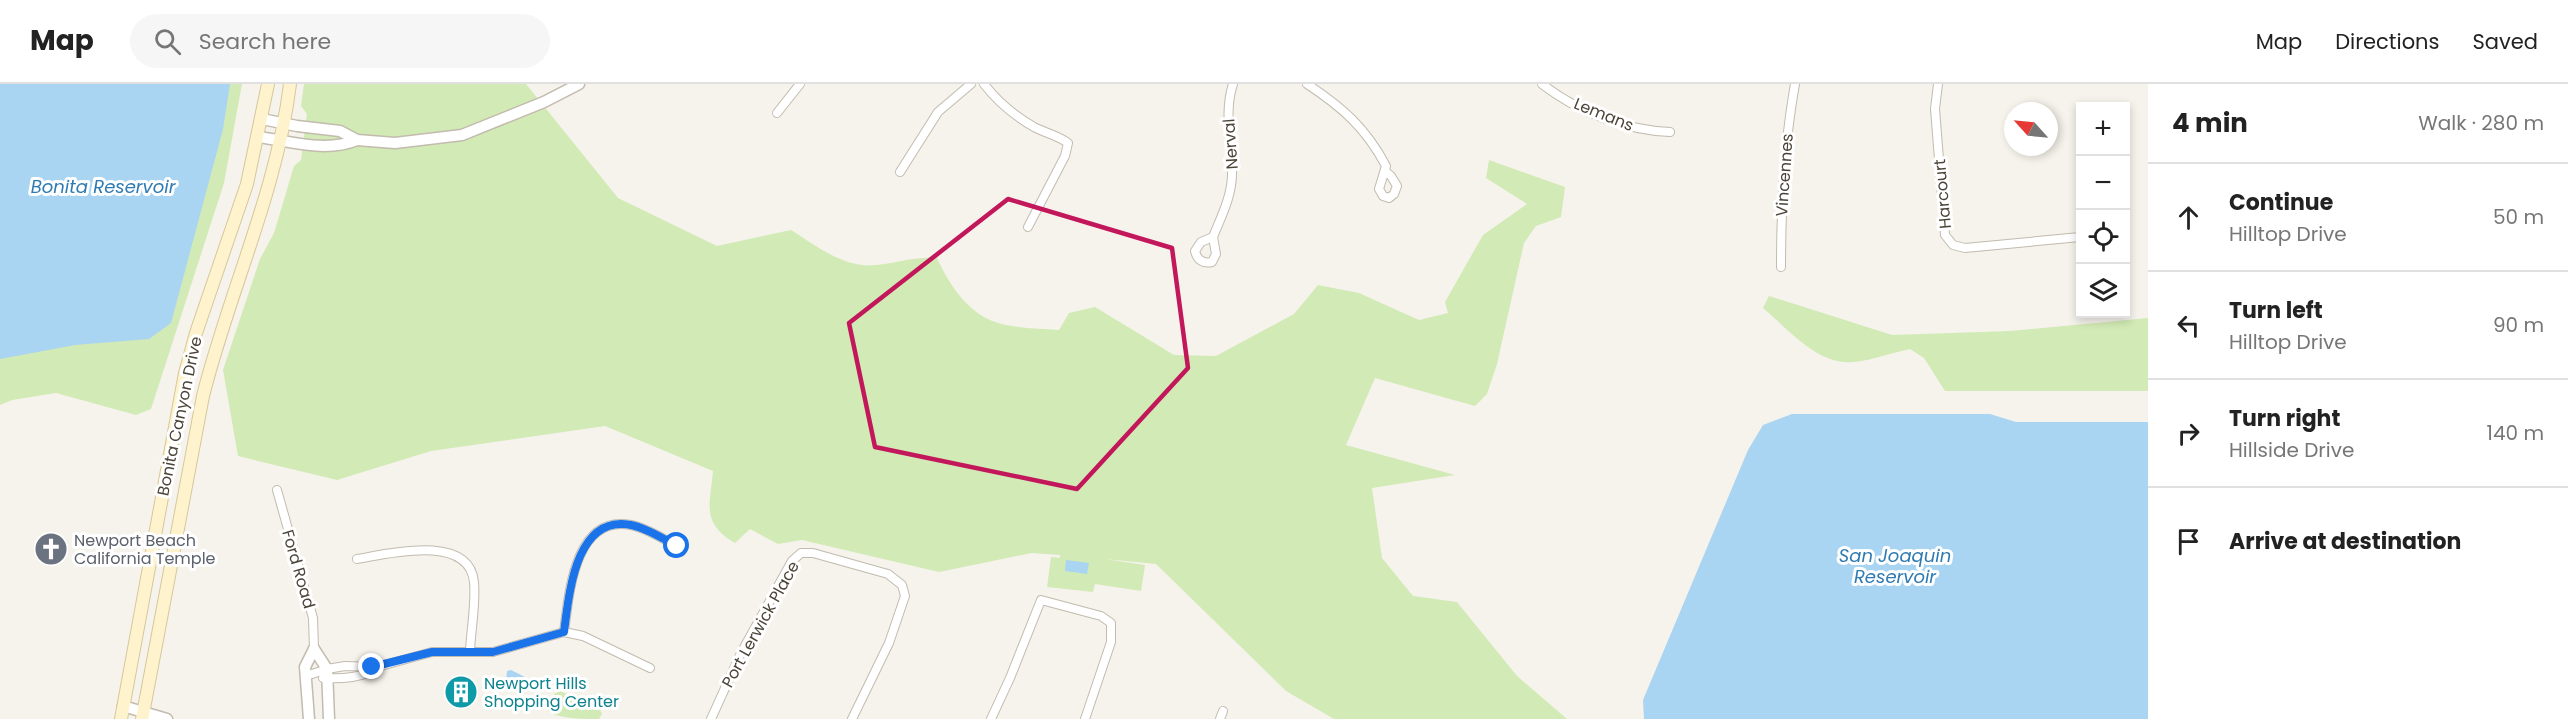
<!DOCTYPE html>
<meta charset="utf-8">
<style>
body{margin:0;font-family:Poppins,sans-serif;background:#f6f6f6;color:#222}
.controls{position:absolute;right:18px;top:18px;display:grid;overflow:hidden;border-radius:0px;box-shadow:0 3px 9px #0003}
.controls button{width:54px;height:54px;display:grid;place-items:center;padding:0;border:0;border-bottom:2px solid #e0e0e0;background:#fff;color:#222;font:30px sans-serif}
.compass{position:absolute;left:2004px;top:18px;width:54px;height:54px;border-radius:50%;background:#fff;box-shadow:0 3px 9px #0003;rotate:297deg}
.stop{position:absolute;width:18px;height:18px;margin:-14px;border:4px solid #1a73e8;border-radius:50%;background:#fff}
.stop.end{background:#1a73e8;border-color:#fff;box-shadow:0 2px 6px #0008}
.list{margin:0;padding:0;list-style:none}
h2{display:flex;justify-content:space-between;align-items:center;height:78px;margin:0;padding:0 24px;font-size:26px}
h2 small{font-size:20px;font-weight:400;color:#767676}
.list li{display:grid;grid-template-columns:39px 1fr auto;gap:18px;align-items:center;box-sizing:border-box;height:108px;padding:0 24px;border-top:2px solid #e0e0e0}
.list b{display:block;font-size:22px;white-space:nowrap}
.list p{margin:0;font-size:20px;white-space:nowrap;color:#767676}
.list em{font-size:20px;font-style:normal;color:#767676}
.icon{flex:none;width:33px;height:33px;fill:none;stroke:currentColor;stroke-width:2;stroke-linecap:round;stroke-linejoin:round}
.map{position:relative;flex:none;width:2148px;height:635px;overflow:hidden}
header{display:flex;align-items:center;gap:36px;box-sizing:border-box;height:84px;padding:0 30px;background:#fff;border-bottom:2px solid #e0e0e0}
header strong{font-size:28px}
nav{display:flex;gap:33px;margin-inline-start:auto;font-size:21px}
.search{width:420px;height:54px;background:#f6f6f6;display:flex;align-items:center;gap:15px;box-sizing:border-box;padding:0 21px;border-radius:33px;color:#767676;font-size:22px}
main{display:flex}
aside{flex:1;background:#fff}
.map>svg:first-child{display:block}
</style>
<header>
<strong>Map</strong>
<div class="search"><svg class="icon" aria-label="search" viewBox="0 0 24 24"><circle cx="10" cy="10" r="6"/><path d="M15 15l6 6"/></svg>Search here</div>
<nav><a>Map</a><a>Directions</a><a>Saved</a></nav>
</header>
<main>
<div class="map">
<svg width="2148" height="635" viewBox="0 0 2148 635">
<rect width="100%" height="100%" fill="#f6f3ec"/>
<!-- green -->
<g fill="#d2eab5">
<path d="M 0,0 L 242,0 L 224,99 L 151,325 L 136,331 L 56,309 L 12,316 L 0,321 Z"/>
<path d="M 304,0 L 526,0 L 618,114 L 717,162 L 791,146 C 815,161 845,185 876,181 C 898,179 914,172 937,174 C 948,198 965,225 990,236 C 1011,245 1038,244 1059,246 L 1069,229 L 1095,223 L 1174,271 L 1216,272 L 1294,230 L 1318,201 L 1359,209 L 1419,236 L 1448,229 L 1445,218 L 1483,151 L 1527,120 L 1486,94 L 1489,76 L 1565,103 L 1561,133 L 1536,142 L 1524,159 L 1497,280 L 1487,310 L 1475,322 L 1375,294 L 1346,361 L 1455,391 L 1372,404 L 1382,474 L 1413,512 L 1457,518 L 1517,592 L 1567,635 L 1334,635 L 1286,607 L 1156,480 L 1105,475 L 1145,481 L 1141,507 L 1095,500 L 1093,508 L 1047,503 L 1051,473 L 1060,474 L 1060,471 L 1032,469 L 939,488 L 802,456 L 778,460 L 750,445 L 735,459 C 701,439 710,421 713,387 L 605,342 L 431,367 L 337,396 L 238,372 L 223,286 L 260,175 L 274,149 L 294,82 L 301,76 L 307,30 L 301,22 Z"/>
<path d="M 1769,212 L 1892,251 L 2010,247 L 2148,234 L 2148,307 L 1945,307 L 1924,274 L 1910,265 C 1891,269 1873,276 1854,278 C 1818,282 1788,245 1763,224 Z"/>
<path d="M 560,607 L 600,626 L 602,630 L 599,635 C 583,635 554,635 546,625 L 554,610 Z"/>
</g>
<!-- water -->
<g fill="#a9d4f2">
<path d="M 0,0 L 230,0 L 223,45 L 171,239 L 149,255 L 75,261 L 0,275 Z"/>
<path d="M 1792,330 L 1990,330 L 2016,338 L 2148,338 L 2148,635 L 1644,635 L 1643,616 L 1748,366 L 1763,341 Z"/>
<path d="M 1066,476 L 1089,479 L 1087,490 L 1065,487 Z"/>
<path d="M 511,586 L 525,593 L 522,602 L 515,602 L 506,597 L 507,587 Z"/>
</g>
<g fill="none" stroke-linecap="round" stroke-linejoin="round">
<defs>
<g id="minor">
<path d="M 984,0 C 997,17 1015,32 1034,43 C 1045,49 1057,51 1068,59 L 1065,72 L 1028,143"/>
<path d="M 1307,0 C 1342,23 1366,44 1386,82 L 1379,105 L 1383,112 L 1389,114 L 1394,110 L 1397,102 L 1391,92 L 1385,87"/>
<path d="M 1542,0 C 1578,28 1625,46 1670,48"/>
<path d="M 1938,0 L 1935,25 L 1945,151 L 1953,161 L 1965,164 L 2080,153"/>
<path d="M 777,29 L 800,0"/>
<path d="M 900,88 L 938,28 L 971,0"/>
<path d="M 1213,153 C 1221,133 1232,112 1232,90 C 1233,59 1223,31 1233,0"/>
<path d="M 1213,153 L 1216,170 L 1212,178 C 1203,180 1197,176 1195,167 L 1201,158 Z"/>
<path d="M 1781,183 C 1781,121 1784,61 1795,0"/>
<path d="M 277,406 L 313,534 L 314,565"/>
<path d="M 357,475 C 387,470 469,449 474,498 C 476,520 471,545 470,567"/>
<path d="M 564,548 C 569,511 574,430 631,441 C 647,444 663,455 677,462"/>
<path d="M 306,592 L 327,585 L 345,582 L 377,583 L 432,568 L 493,568 L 564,548 L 583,552 L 650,584"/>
<path d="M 323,594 C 343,595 362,594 380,583"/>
<path d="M 711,635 L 741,569 L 792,477 L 801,469 L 813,469 L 888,490 L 902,501 L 905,512 L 889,559 L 852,635"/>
<path d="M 991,635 L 1010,594 L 1041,516 L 1101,532 L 1111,539 L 1111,558 L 1085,635"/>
<path d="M 1220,635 L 1223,627"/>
</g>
<g id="tertiary">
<path d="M 262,35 L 297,42 L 340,47 L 357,56 L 395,59 L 462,51 L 544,18 L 579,0"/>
<path d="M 258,53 C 291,57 325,69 357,56"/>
<path d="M 314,565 L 327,585 L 329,635"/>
<path d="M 123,622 L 167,635"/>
<path d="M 309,635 L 305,583 L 314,565"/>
</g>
<g id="secondary">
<path d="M 121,635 L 185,289 L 196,249 L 247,100 L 268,0"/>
<path d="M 142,635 L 203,312 C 229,208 277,107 290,0"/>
</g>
</defs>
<!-- minor casing -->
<use href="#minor" stroke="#c2bbae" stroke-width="10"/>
<!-- tertiary casing -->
<use href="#tertiary" stroke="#c2bbae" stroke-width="13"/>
<!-- secondary casing -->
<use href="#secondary" stroke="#d6c79b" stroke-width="14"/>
<!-- minor -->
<use href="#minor" stroke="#fff" stroke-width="8"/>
<!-- tertiary -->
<use href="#tertiary" stroke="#fff" stroke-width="10"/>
<!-- secondary -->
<use href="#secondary" stroke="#fff3cd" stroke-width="12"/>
</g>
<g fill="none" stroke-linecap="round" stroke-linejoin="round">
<!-- route -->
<path stroke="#1a73e8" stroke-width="8" d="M 372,583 L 432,568 L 493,568 L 564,548 C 569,511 575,430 631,441 C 647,444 663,455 677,462"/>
</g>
<!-- marked area -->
<path fill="none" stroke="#c2185b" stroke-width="4.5" stroke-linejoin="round" d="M 1008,115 L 1172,164 L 1188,284 L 1077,405 L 875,363 L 849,239 Z"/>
<!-- icons -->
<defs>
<symbol id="church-disc" viewBox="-11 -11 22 22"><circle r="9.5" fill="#6b7280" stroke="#fff"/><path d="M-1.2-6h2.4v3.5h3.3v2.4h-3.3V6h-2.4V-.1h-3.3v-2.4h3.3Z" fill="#fff"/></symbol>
<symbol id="building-disc" viewBox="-11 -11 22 22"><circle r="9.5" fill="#0f9aa8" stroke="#fff"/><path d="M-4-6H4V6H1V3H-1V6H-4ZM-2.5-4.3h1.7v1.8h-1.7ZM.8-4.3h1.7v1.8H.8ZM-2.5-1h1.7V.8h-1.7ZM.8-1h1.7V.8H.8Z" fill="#fff"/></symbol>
</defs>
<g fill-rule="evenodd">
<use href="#church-disc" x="32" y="446" width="38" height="38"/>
<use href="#building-disc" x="442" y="589" width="38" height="38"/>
</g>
<g text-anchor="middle" stroke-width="6" stroke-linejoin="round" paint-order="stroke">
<!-- street labels -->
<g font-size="16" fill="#4b4439" stroke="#fff">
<text transform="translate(1604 30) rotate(22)" y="6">Lemans</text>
<text transform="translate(1230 60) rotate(-94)" y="6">Nerval</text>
<text transform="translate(1784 91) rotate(-86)" y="6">Vincennes</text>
<text transform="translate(1942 110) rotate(-95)" y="6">Harcourt</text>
<text transform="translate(179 332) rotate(-78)" y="6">Bonita Canyon Drive</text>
<text transform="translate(299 485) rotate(74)" y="6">Ford Road</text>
<text transform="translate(760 540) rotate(-61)" y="6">Port Lerwick Place</text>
</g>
<!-- worship labels -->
<g font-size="16" fill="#5b616d" stroke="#fff" text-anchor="start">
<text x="74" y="462">Newport Beach<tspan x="74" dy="18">California Temple</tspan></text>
</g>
<!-- culture labels -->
<g font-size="16" fill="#0d838f" stroke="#fff" text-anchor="start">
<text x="484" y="605">Newport Hills<tspan x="484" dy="18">Shopping Center</tspan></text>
</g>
<!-- water labels -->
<g font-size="18" font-style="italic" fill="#2e7ab2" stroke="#fff">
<text x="103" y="109">Bonita Reservoir</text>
<text x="1895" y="478">San Joaquin<tspan x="1895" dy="21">Reservoir</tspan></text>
</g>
</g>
</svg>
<div class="controls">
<button>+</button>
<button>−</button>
<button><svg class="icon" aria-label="locate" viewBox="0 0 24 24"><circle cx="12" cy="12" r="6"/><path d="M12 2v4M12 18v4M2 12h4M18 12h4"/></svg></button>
<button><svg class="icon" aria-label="layers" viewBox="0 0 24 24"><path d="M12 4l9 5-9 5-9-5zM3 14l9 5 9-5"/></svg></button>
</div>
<svg class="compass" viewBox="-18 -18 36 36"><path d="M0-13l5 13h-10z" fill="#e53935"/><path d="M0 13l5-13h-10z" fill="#767676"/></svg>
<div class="stop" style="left:677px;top:462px"></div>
<div class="stop end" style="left:372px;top:583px"></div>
</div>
<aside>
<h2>4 min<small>Walk · 280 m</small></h2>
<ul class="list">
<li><svg class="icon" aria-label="ahead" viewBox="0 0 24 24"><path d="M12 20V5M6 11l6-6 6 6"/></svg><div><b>Continue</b><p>Hilltop Drive</p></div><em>50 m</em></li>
<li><svg class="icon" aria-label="left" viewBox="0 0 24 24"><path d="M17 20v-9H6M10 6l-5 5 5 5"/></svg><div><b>Turn left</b><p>Hilltop Drive</p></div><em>90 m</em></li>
<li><svg class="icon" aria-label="right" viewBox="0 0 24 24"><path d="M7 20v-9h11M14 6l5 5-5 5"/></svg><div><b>Turn right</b><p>Hillside Drive</p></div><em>140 m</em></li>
<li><svg class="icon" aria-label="arrive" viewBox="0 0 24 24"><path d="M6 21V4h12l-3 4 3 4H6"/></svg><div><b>Arrive at destination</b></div></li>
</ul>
</aside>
</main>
